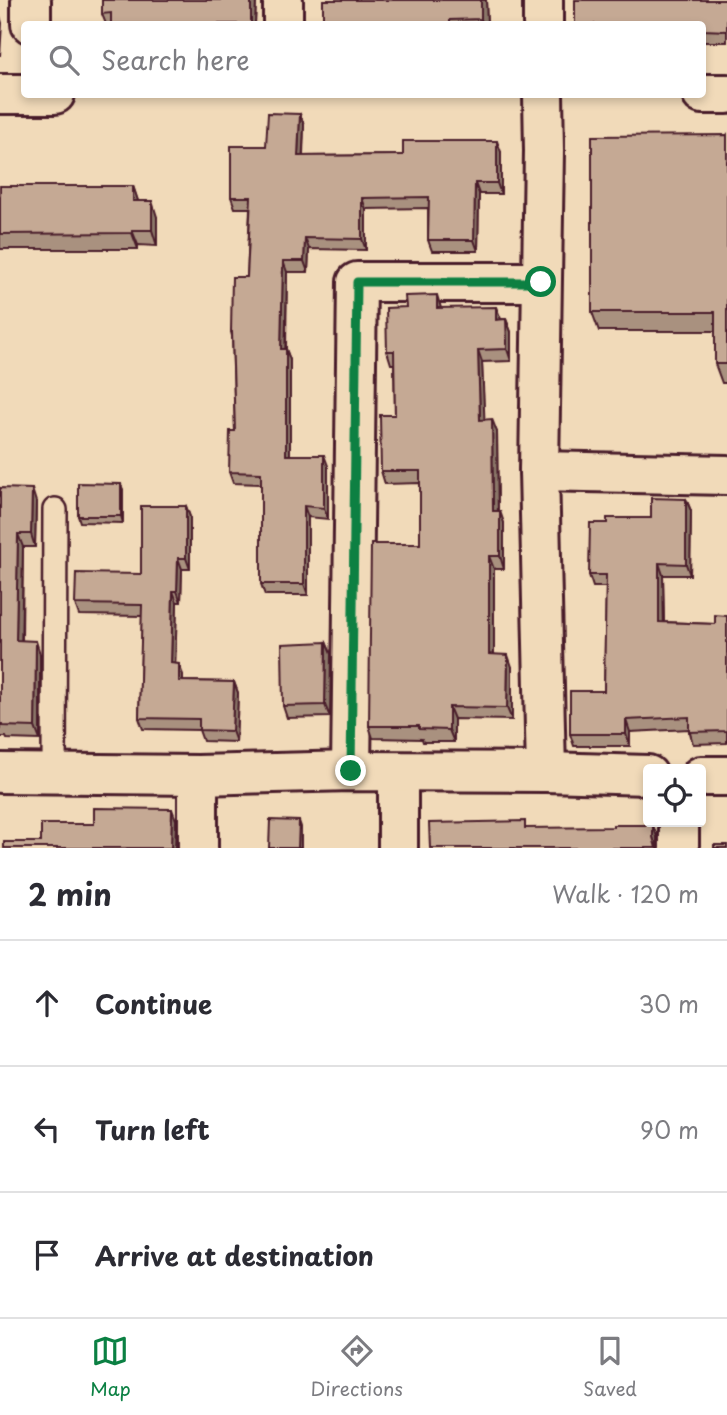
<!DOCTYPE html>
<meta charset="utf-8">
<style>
body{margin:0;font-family:"Playpen Sans",sans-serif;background:#f2f2f3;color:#2b2b33}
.controls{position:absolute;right:21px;bottom:21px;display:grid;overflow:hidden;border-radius:7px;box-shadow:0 4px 10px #0003}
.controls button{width:63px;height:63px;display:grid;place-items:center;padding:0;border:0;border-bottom:2px solid #e1e1e2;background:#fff;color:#2b2b33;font:35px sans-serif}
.stop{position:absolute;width:21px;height:21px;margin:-16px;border:5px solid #0b8043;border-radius:50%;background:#fff}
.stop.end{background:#0b8043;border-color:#fff;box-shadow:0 2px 7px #0008}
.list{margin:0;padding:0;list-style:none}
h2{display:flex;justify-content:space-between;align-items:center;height:91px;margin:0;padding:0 28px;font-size:30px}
h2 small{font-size:23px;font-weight:400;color:#7c7c81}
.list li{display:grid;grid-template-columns:46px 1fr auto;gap:21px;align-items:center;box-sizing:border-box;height:126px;padding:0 28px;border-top:2px solid #e1e1e2}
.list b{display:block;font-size:26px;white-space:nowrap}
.list em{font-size:23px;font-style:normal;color:#7c7c81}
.icon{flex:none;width:38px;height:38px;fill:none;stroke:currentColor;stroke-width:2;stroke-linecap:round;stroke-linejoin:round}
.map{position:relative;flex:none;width:727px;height:848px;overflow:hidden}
.search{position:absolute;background:#fff;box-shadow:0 4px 10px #0003;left:21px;right:21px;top:21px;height:77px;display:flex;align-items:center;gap:18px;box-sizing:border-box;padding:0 24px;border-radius:7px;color:#7c7c81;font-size:26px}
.sheet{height:469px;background:#fff}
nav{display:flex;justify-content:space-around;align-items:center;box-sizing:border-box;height:98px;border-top:2px solid #e1e1e2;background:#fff;font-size:19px;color:#7c7c81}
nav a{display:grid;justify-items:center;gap:4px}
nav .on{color:#0b8043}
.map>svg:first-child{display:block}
</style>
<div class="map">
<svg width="727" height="848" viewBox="0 0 727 848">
<rect width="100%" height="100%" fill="#f1dab9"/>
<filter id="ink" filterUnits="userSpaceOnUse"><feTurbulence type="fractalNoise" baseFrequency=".0143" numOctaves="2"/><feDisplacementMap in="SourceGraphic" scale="14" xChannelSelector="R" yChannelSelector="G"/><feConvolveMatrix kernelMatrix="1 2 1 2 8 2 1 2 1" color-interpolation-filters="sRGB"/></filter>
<g filter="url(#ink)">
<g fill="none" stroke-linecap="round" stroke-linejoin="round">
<defs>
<path id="lane" d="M 54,774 L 55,510"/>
<g id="street">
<path d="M 31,0 L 31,24"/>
<path d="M 283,0 L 283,24"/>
<path d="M 543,0 L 543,24"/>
<path d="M 0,94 L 55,94"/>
<path d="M 543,94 L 544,151 L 539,471 L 546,772"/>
<path d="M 702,94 L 727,94"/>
<path d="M 539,471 L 727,475"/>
<path d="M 351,771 L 357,282 L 541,282"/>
<path d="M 398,772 L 398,848"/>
<path d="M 0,773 L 198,775 L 351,771 L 546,772 L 648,775"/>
<path d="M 198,775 L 198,848"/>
<path d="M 701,776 L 727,776"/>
<path d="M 679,822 L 679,848"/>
</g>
</defs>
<!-- lane casing -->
<use href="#lane" stroke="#4a1f2b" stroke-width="28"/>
<!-- street casing -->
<use href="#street" stroke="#4a1f2b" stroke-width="44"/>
<!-- lane -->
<use href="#lane" stroke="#f1dab9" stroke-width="23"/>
<!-- street -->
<use href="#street" stroke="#f1dab9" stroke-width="38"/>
</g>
<!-- wall -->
<g fill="#a9917f" stroke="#4a1f2b" stroke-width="2">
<path d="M 102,0 L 256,0 L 255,24 L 106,24 L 102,14 Z"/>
<path d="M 323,0 L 486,0 L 487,24 L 323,24 Z"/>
<path d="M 727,0 L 727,42 L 703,42 L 703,24 Z"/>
<path d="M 300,114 L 304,125 L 303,156 L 403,155 L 501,152 L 501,194 L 479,194 L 478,251 L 432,251 L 428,240 L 428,208 L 366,209 L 366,250 L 309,249 L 308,272 L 287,272 L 286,349 L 290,360 L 290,455 L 328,466 L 328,519 L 308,517 L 308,595 L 265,595 L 261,584 L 261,484 L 233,483 L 229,472 L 235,431 L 232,336 L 231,332 L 247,277 L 250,208 L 235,208 L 231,197 L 266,146 Z"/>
<path d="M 727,135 L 727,383 L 722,383 L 715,364 L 715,331 L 599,331 L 592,312 Z"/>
<path d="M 0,186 L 133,186 L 138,201 L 157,217 L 157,246 L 138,245 L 138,249 L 0,249 Z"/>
<path d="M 441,308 L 501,319 L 506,319 L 511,332 L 511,361 L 482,362 L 484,420 L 497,432 L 498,511 L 504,523 L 504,569 L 494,569 L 494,654 L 512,667 L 512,720 L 454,719 L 454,742 L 423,742 L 422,739 L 373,738 L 369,726 L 420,544 L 420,483 L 385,484 L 381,471 L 395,415 L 394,364 L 391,364 L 387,351 Z"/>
<path d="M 0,488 L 36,502 L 35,547 L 23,547 L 22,640 L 40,654 L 40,740 L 7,739 L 6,737 L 0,737 Z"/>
<path d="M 123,490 L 123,523 L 80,522 L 78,516 Z"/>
<path d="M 686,499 L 691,511 L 690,575 L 663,575 L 664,622 L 715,624 L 727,616 L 727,743 L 693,744 L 689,729 L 630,732 L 630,746 L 574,746 L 570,734 L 604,691 L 606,587 L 593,587 L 589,575 L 607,523 L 651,518 Z"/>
<path d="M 186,506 L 190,517 L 190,569 L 182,569 L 181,602 L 177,602 L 175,663 L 183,675 L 183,681 L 234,682 L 238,693 L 236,742 L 203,741 L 199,730 L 143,729 L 139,718 L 142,616 L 79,615 L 75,604 L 141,574 Z"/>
<path d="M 326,642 L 331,654 L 330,717 L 287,718 L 283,706 Z"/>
</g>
<!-- shaded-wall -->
<g fill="#8a7668" stroke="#4a1f2b" stroke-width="2">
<path d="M 251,0 L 256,0 L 255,24 L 251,24 Z"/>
<path d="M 481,0 L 486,0 L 487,24 L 483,24 L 481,19 Z"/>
<path d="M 0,16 L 2,23 L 0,56 Z"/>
<path d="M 300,114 L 304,125 L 302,167 L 298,156 Z"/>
<path d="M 497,141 L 501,152 L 501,194 L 497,183 Z"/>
<path d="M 475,183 L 479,194 L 478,251 L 474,240 Z"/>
<path d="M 133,186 L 138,201 L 133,201 Z"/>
<path d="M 362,198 L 366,209 L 366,250 L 362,239 Z"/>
<path d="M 152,201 L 157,217 L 157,246 L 152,230 Z"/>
<path d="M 132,230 L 138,245 L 138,249 L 132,233 Z"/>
<path d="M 305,238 L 309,249 L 308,272 L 304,261 Z"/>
<path d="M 283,261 L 287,272 L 285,360 L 281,349 Z"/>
<path d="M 437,295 L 441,308 L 437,308 Z"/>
<path d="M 496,307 L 501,319 L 496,320 Z"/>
<path d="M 506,319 L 511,332 L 511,361 L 507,349 Z"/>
<path d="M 286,349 L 290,360 L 290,466 L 286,455 Z"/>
<path d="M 478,350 L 482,362 L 485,432 L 480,420 Z"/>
<path d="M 492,419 L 497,432 L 498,524 L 493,511 Z"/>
<path d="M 324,455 L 328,466 L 328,519 L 324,508 Z"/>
<path d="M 121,484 L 123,490 L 123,523 L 121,516 Z"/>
<path d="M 32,489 L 36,502 L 35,547 L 31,534 Z"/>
<path d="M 686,499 L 691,511 L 690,575 L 686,564 Z"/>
<path d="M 186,506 L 190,517 L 190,569 L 186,558 Z"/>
<path d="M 304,506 L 308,517 L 308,595 L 304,584 Z"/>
<path d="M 500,511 L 504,523 L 504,569 L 500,556 Z"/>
<path d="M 18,534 L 23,547 L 21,654 L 16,640 Z"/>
<path d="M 489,556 L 494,569 L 494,667 L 489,654 Z"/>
<path d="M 178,558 L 182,569 L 181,602 L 177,591 Z"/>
<path d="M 659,563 L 663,575 L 664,633 L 659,622 Z"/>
<path d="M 173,591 L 177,602 L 175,674 L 171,663 Z"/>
<path d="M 36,641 L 40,654 L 40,740 L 35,727 Z"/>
<path d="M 326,642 L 331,654 L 330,717 L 325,705 Z"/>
<path d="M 508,655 L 512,667 L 512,720 L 507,708 Z"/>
<path d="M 179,664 L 183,675 L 183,692 L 179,681 Z"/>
<path d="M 234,682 L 238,693 L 236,742 L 232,731 Z"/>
<path d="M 449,707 L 454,719 L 454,742 L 449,730 Z"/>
<path d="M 626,720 L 630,732 L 630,746 L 626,734 Z"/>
<path d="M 172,809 L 176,820 L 175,848 L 171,848 Z"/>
<path d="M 299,821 L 301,827 L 301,848 L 298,848 Z"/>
<path d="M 653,825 L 657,837 L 657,848 L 656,848 L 653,837 Z"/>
</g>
<!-- building -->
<g fill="#c5a994" stroke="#4a1f2b" stroke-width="2">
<path d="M 102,0 L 251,0 L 251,24 L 111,24 L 111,13 L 102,14 Z"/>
<path d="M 323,0 L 481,0 L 481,19 L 450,20 L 450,24 L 323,24 Z"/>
<path d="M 575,0 L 727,0 L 727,31 L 703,30 L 703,24 L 575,24 Z"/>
<path d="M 268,113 L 300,114 L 298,156 L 403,155 L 403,141 L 497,141 L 497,183 L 475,183 L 474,240 L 428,240 L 429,197 L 362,198 L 362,239 L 305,238 L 304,261 L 283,261 L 281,349 L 286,349 L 286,455 L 324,455 L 324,508 L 304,506 L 304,584 L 261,584 L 261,473 L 229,472 L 230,431 L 235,431 L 232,332 L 231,332 L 232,277 L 247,277 L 251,197 L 231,197 L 231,146 L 266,146 Z"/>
<path d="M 727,135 L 727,364 L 715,364 L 715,312 L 592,312 L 592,136 Z"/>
<path d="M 0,186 L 133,186 L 133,201 L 152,201 L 152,230 L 132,230 L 132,233 L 0,234 Z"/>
<path d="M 437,295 L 437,308 L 496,307 L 496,320 L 506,319 L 507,349 L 478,350 L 480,420 L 492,419 L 493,511 L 500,511 L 500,556 L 489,556 L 489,654 L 508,655 L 507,708 L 449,707 L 449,730 L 419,729 L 419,726 L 369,726 L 371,544 L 420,544 L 420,471 L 381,471 L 380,415 L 395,415 L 394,351 L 387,351 L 386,308 L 406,307 L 405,296 Z"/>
<path d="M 78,483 L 121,484 L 121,516 L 78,516 Z"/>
<path d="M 0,488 L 32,489 L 31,534 L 18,534 L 16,640 L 36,641 L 35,727 L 2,726 L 2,724 L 0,724 Z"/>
<path d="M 651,498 L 686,499 L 686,564 L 659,563 L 659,622 L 715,624 L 715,615 L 727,616 L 727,731 L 689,732 L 689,717 L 626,720 L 626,734 L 570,734 L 570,691 L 604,691 L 606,575 L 589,575 L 590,523 L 607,523 L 607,518 L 651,518 Z"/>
<path d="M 141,506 L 186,506 L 186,558 L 178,558 L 177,591 L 173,591 L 171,663 L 179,664 L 179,681 L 234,682 L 232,731 L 199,730 L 199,719 L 139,718 L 142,605 L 75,604 L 76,573 L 141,574 Z"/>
<path d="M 326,642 L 325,705 L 283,706 L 282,644 Z"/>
<path d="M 94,808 L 172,809 L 171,848 L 4,848 L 4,842 L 41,842 L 41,824 L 94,824 Z"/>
<path d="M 270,820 L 299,821 L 298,848 L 269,848 Z"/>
<path d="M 525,821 L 525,828 L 613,827 L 613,825 L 653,825 L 653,837 L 656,848 L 430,848 L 429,823 Z"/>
<rect x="714" y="845" width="13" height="3"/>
</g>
</g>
<g fill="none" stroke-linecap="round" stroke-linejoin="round" filter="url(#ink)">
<!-- route -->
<path stroke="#0b8043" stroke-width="9" d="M 351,771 L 357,282 L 541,282"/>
</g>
</svg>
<div class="controls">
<button><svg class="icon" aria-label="locate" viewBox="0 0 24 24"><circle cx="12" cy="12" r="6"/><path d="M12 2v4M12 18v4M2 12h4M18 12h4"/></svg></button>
</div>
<div class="stop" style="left:541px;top:282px"></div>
<div class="stop end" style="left:351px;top:771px"></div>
<div class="search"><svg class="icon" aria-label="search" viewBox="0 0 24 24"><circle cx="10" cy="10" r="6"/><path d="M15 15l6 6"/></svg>Search here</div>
</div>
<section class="sheet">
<h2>2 min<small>Walk · 120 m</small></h2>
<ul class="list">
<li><svg class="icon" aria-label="ahead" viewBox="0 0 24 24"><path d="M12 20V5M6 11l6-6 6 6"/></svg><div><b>Continue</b></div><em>30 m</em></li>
<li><svg class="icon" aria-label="left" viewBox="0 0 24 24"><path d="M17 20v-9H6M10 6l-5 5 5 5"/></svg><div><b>Turn left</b></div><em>90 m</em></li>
<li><svg class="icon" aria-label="arrive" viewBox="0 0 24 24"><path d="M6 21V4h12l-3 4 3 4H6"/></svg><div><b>Arrive at destination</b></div></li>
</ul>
</section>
<nav>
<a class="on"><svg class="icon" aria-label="map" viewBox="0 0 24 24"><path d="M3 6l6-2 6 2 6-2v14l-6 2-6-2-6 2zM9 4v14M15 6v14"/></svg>Map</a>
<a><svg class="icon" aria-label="directions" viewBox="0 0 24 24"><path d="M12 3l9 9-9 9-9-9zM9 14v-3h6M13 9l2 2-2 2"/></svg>Directions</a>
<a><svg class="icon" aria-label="saved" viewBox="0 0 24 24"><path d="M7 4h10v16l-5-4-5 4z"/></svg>Saved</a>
</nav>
